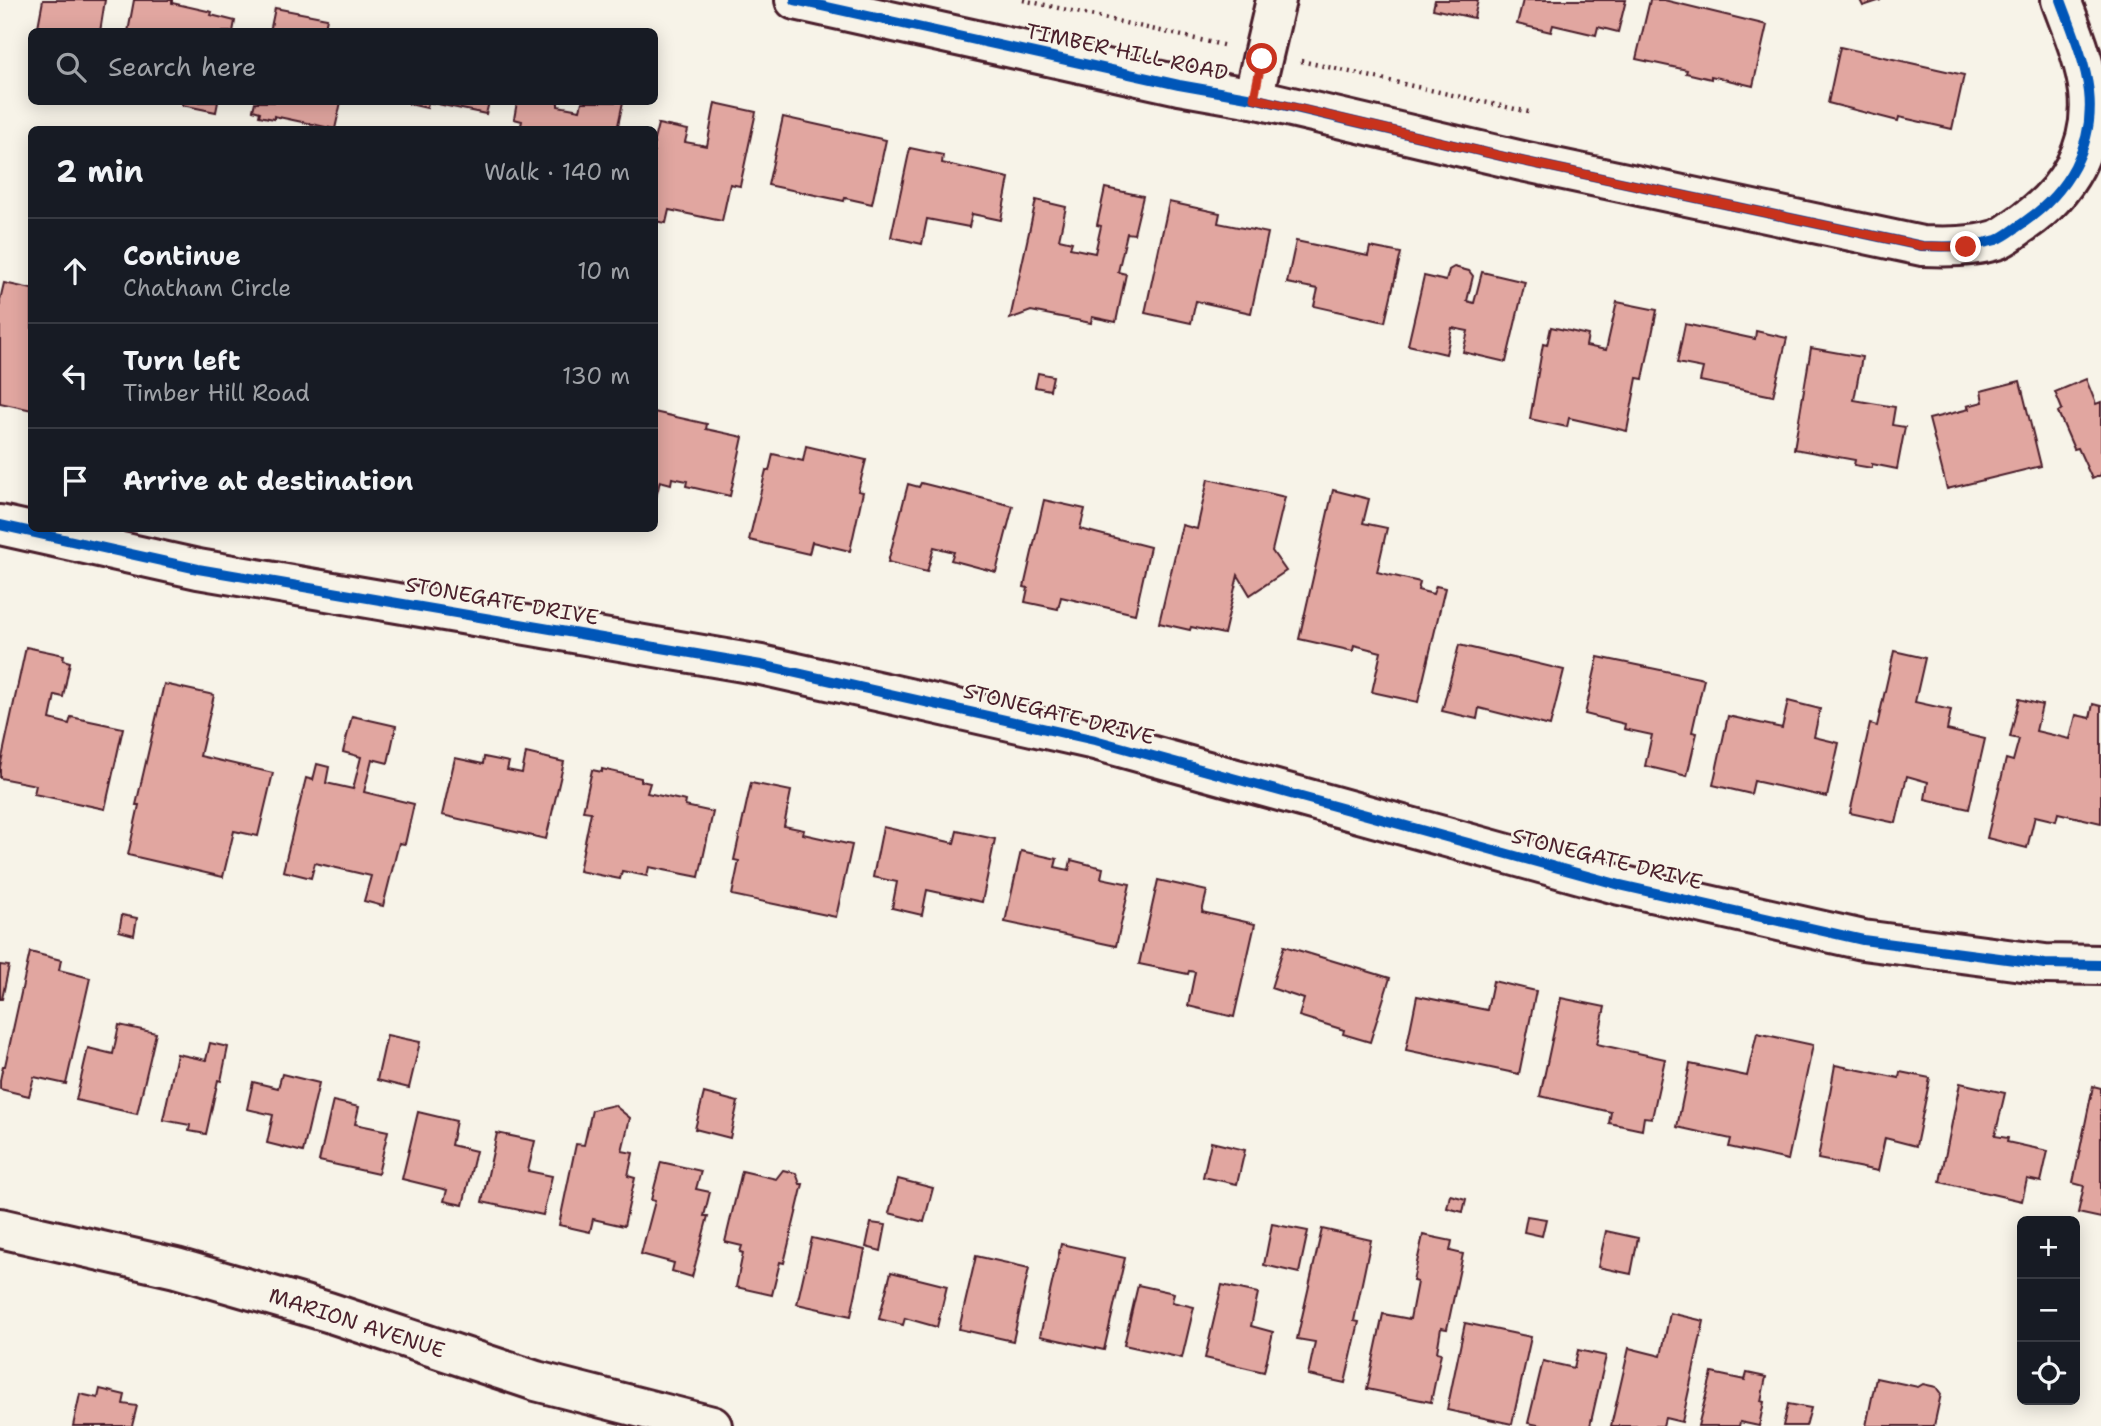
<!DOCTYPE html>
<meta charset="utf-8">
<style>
body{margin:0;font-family:"Shantell Sans",sans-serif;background:#20242c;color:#f1f3f6}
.controls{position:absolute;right:21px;bottom:21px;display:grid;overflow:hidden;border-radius:10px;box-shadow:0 4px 18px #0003}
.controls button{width:63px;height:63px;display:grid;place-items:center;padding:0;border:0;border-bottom:2px solid #363941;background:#171b24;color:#f1f3f6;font:35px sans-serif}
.stop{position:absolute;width:21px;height:21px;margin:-16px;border:5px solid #c8321e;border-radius:50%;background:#fff}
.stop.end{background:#c8321e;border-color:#fff;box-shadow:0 2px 7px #0008}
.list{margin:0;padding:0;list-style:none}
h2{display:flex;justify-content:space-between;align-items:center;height:91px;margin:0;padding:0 28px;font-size:30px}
h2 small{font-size:23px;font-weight:400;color:#9ea1a6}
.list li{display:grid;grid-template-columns:46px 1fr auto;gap:21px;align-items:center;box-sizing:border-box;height:105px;padding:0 28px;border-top:2px solid #363941}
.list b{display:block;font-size:26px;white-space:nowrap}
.list p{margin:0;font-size:23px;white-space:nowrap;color:#9ea1a6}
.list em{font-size:23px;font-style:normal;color:#9ea1a6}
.icon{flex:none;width:38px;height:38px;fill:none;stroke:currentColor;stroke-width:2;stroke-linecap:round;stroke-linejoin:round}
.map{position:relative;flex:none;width:2101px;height:1426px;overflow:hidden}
.search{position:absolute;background:#171b24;box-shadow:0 4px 18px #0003;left:28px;top:28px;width:630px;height:77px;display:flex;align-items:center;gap:18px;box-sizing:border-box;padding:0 24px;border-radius:10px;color:#9ea1a6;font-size:26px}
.panel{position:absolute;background:#171b24;box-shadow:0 4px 18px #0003;left:28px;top:126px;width:630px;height:406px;border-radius:10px}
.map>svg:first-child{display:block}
</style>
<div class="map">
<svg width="2101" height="1426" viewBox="0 0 2101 1426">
<rect width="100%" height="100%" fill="#f7f3e8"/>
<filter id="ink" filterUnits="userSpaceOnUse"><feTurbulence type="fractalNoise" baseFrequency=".0143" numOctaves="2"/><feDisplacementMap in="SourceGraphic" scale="14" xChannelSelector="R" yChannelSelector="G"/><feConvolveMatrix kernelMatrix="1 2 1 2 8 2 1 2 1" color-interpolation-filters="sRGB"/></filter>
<g filter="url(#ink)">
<!-- building -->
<g fill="#e1a6a0" stroke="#4a1f2b" stroke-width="2">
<path d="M 43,0 L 105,0 L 100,32 L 37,32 Z"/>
<path d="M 134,0 L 172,0 L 172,3 L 212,12 L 211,15 L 235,21 L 233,32 L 128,32 Z"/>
<path d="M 1435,0 L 1478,0 L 1474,18 L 1433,9 Z"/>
<path d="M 1523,0 L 1626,0 L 1618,32 L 1598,27 L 1596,35 L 1553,25 L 1551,32 L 1517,24 Z"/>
<path d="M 1650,0 L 1664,0 L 1767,25 L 1753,86 L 1711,76 L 1711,79 L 1686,73 L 1687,70 L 1636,59 Z"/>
<path d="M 1860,0 L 1881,0 L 1863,6 Z"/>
<path d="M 275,8 L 327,18 L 324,32 L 270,32 Z"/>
<path d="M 1840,47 L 1964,75 L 1952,129 L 1899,117 L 1898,121 L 1828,103 Z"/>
<path d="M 183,102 L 218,102 L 216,112 L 182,105 Z"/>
<path d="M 255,102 L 341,102 L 335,129 L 274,116 L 274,119 L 259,116 L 260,112 L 253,110 Z"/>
<path d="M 409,102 L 489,102 L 486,114 L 428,102 L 427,108 L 409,104 Z"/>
<path d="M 517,102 L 558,102 L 558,106 L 580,110 L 582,102 L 623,102 L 617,130 L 520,130 L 522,121 L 514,119 Z"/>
<path d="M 715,103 L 756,112 L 740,186 L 730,184 L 722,221 L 669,210 L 666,223 L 654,221 L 654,140 L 658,124 L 688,130 L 685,142 L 707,146 Z"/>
<path d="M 783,117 L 886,140 L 872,204 L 845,198 L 844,201 L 768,185 Z"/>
<path d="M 910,148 L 943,155 L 942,163 L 1009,178 L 1001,220 L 972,214 L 969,227 L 927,219 L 922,244 L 891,237 Z"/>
<path d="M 1105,188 L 1143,196 L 1134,234 L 1127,233 L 1118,272 L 1126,274 L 1116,322 L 1092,317 L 1091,323 L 1031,311 L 1010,319 L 1036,200 L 1066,207 L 1059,239 L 1072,242 L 1070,248 L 1095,253 L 1101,226 L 1097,225 Z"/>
<path d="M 1169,202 L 1220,213 L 1218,223 L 1268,233 L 1251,313 L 1196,301 L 1191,323 L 1145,313 Z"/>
<path d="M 1296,241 L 1368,256 L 1370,247 L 1401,253 L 1385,322 L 1314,306 L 1318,289 L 1287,283 Z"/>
<path d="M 1454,267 L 1469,271 L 1473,276 L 1467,301 L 1474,303 L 1482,272 L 1525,282 L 1506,362 L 1463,352 L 1468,331 L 1452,328 L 1446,354 L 1408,345 L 1424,276 L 1446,281 L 1449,270 Z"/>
<path d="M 4,283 L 32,289 L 32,410 L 0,403 L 0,300 Z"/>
<path d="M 1617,302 L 1657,310 L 1643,379 L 1637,378 L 1627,431 L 1569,418 L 1567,427 L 1530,419 L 1543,344 L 1547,345 L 1551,327 L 1588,335 L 1586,346 L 1606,350 Z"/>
<path d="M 1685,324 L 1755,339 L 1756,331 L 1787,338 L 1773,396 L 1700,381 L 1703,368 L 1677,363 Z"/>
<path d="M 1811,348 L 1862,357 L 1854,400 L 1895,407 L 1892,425 L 1905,427 L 1897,469 L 1872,464 L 1872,468 L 1854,465 L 1855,460 L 1794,449 Z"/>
<path d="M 1038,373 L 1053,376 L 1050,390 L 1035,387 Z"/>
<path d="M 2086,379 L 2096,404 L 2101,402 L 2101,475 L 2092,479 L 2078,448 L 2074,449 L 2058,412 L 2062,409 L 2055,392 Z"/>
<path d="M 2020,381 L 2041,466 L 1947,489 L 1929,419 L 1969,409 L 1967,406 L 1983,402 L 1981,391 Z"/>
<path d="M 654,412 L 707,424 L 706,429 L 743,437 L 730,496 L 686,486 L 687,481 L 672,478 L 671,484 L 660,481 L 654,506 Z"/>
<path d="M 806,446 L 866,460 L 858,491 L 863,492 L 850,551 L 812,542 L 809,554 L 749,540 L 766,470 L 769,471 L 773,454 L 803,461 Z"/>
<path d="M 1208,479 L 1285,497 L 1272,551 L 1286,571 L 1250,595 L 1238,575 L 1224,634 L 1191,627 L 1190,630 L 1159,623 L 1182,525 L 1197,529 Z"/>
<path d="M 921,483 L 1013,506 L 996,572 L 951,560 L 954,552 L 934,547 L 927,572 L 888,562 L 908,484 L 919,487 Z"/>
<path d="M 1333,490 L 1369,499 L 1363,523 L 1387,528 L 1377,572 L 1420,582 L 1418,590 L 1433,594 L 1436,586 L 1445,588 L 1418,702 L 1372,692 L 1381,652 L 1354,645 L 1353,651 L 1299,639 Z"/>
<path d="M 1044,500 L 1085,509 L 1080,529 L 1150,547 L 1135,614 L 1061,597 L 1058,609 L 1025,602 L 1028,588 L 1024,587 Z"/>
<path d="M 1459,645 L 1564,670 L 1550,726 L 1479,708 L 1477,719 L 1442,711 Z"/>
<path d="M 26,647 L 64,655 L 63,660 L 70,662 L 63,697 L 55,695 L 50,719 L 69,724 L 71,717 L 123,728 L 105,809 L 34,794 L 36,785 L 0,778 L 0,767 Z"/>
<path d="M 1894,651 L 1925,658 L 1915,702 L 1951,710 L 1947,730 L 1985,739 L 1969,809 L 1925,799 L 1928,782 L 1907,776 L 1896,823 L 1850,813 L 1870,724 L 1877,726 Z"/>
<path d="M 1598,657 L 1704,679 L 1692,732 L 1697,733 L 1687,776 L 1645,766 L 1652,735 L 1624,729 L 1625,724 L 1585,714 Z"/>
<path d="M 164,684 L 214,695 L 200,756 L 273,773 L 258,836 L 234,831 L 223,877 L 128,855 L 139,805 L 136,805 Z"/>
<path d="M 2019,699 L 2042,705 L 2036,731 L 2070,739 L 2076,715 L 2090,718 L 2093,704 L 2101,706 L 2101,823 L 2058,813 L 2056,821 L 2035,816 L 2027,848 L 1987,838 L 2006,759 L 2013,761 L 2019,739 L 2010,737 Z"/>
<path d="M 1788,701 L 1820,709 L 1814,737 L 1839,743 L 1827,797 L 1754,781 L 1751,794 L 1713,785 L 1728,716 L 1782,728 Z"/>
<path d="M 352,716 L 396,726 L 388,763 L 372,759 L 364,792 L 414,804 L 405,844 L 399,843 L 383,906 L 364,901 L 371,876 L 315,863 L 311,878 L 283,871 L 306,778 L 313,780 L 317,764 L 329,767 L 326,783 L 353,789 L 361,757 L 343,752 Z"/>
<path d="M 526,753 L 564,762 L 546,839 L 442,815 L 455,758 L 483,764 L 484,757 L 509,762 L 507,770 L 522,773 Z"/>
<path d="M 602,769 L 641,778 L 641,781 L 650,783 L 647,793 L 686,801 L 685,806 L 713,812 L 699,877 L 649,867 L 647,876 L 622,871 L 620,879 L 579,871 L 591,812 L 583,811 L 592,770 L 602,772 Z"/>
<path d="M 751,783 L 791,791 L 784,826 L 804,830 L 803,834 L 852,845 L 836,917 L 732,895 L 739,861 L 734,860 Z"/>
<path d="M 883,827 L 954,843 L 957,831 L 995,839 L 982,902 L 927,890 L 922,915 L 892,908 L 897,882 L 873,877 Z"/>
<path d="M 1021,851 L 1057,859 L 1055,867 L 1069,870 L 1071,860 L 1103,868 L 1101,878 L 1130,884 L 1116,946 L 1005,922 Z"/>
<path d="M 1158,880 L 1207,891 L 1202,912 L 1255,924 L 1234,1017 L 1188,1006 L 1195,972 L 1189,971 L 1188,974 L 1139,964 Z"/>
<path d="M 122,915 L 137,918 L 134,935 L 119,931 Z"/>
<path d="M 1284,946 L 1390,978 L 1370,1042 L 1343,1034 L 1344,1030 L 1299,1016 L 1304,999 L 1271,988 Z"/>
<path d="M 30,952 L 61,960 L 59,970 L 90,978 L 66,1084 L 34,1077 L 29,1096 L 0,1089 L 0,1080 L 3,1066 L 5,1066 Z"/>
<path d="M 0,965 L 9,966 L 2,999 L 0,999 Z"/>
<path d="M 1493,981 L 1536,991 L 1519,1074 L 1406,1050 L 1417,996 L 1487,1010 Z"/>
<path d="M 1561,998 L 1605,1007 L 1597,1044 L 1665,1059 L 1652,1118 L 1644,1117 L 1642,1130 L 1609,1123 L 1611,1112 L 1540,1096 Z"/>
<path d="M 119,1025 L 156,1033 L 137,1114 L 76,1100 L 88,1048 L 113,1054 Z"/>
<path d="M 1757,1033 L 1813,1045 L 1788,1160 L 1729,1147 L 1731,1139 L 1677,1127 L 1690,1064 L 1747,1076 Z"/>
<path d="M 387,1035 L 420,1042 L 409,1088 L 377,1080 Z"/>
<path d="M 210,1043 L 228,1047 L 221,1081 L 218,1080 L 206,1134 L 189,1131 L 190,1125 L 163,1120 L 177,1054 L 206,1060 Z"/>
<path d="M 1835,1065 L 1899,1078 L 1900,1072 L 1930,1078 L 1916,1146 L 1885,1138 L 1878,1171 L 1818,1159 Z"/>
<path d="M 282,1074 L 319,1083 L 303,1152 L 267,1143 L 273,1115 L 247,1109 L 253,1082 L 278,1088 Z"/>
<path d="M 1960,1083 L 2005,1093 L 1995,1136 L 2008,1138 L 2007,1142 L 2048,1151 L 2041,1182 L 2027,1179 L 2022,1201 L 1940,1182 Z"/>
<path d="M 2093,1086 L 2101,1088 L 2101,1218 L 2078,1213 L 2084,1186 L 2073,1183 Z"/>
<path d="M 704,1093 L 738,1102 L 730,1138 L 695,1129 Z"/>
<path d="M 333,1101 L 359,1107 L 355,1124 L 388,1131 L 378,1174 L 319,1161 Z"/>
<path d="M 614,1105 L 630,1118 L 622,1151 L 633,1153 L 628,1176 L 635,1178 L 624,1226 L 593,1219 L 590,1232 L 559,1225 L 576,1144 L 584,1145 L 592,1110 Z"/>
<path d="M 418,1112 L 456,1121 L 451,1145 L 476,1151 L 463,1205 L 444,1201 L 447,1190 L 402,1179 Z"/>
<path d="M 497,1133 L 535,1141 L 528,1171 L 552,1176 L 543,1215 L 482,1202 Z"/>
<path d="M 1211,1142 L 1245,1150 L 1237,1184 L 1203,1177 Z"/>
<path d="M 661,1162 L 701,1171 L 696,1189 L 710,1192 L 704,1216 L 708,1216 L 692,1277 L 672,1271 L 674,1263 L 641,1254 L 655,1201 L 651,1200 Z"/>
<path d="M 783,1170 L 796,1173 L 800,1184 L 803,1184 L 784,1263 L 780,1262 L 772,1295 L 736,1287 L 743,1253 L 740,1252 L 742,1246 L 725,1242 L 742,1171 L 776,1179 Z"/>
<path d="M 898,1179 L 933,1188 L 924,1222 L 889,1213 Z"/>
<path d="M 1450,1195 L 1466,1199 L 1463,1212 L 1447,1208 Z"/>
<path d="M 1527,1216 L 1546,1219 L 1542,1236 L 1524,1232 Z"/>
<path d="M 871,1223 L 886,1225 L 881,1251 L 866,1247 Z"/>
<path d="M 1272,1224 L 1308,1231 L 1299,1273 L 1264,1265 Z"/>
<path d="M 1322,1229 L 1371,1240 L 1354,1321 L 1359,1322 L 1345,1383 L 1308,1375 L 1315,1342 L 1297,1339 Z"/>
<path d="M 1606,1231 L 1638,1238 L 1631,1274 L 1598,1267 Z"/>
<path d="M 1423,1235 L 1452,1241 L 1450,1251 L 1463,1254 L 1447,1329 L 1441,1328 L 1437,1352 L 1441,1353 L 1431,1402 L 1367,1389 L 1383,1314 L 1410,1319 L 1417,1282 L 1413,1281 Z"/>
<path d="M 812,1238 L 865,1250 L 851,1316 L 797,1304 Z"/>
<path d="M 1061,1244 L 1125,1258 L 1104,1350 L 1040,1336 Z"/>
<path d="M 976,1256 L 1029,1268 L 1013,1341 L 959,1329 Z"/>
<path d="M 891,1272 L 947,1286 L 937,1327 L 905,1318 L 903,1325 L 879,1319 Z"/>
<path d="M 1138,1285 L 1174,1293 L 1172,1302 L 1194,1307 L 1182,1358 L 1124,1345 Z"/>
<path d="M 1222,1285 L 1258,1293 L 1251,1326 L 1273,1332 L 1264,1372 L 1205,1358 Z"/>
<path d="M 1670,1313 L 1704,1321 L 1682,1422 L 1665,1418 L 1663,1426 L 1611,1426 L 1629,1348 L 1661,1356 Z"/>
<path d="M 1465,1323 L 1531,1337 L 1512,1424 L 1447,1410 Z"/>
<path d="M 1578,1350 L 1606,1356 L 1590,1426 L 1543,1426 L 1528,1423 L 1543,1361 L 1574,1368 Z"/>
<path d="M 1712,1373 L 1745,1380 L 1747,1373 L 1766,1377 L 1761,1401 L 1764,1402 L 1759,1426 L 1740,1422 L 1739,1426 L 1698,1426 Z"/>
<path d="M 1876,1378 L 1918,1387 L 1923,1384 L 1936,1387 L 1941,1394 L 1934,1426 L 1866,1426 Z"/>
<path d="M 100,1389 L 125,1395 L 123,1404 L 137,1406 L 132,1426 L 73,1426 L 80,1394 L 98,1398 Z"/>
<path d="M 1788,1404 L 1811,1408 L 1806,1426 L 1783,1426 Z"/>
</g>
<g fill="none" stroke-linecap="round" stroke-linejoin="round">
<defs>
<g id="minor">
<path d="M 795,0 L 1179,85 L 1253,98 L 1522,161 L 1922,246 C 1948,247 1971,247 1996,240 C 2005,237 2014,229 2023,223 C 2067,193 2095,146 2089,92 C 2085,60 2072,30 2061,0"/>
<path d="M 1253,98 L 1276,0"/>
<path d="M 0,525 L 198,569 L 761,665 L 1095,740 L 1620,885 L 1863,940 L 2045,964 L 2101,965"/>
<path d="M 0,1228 L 176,1268 L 328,1312 L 536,1381 L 712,1426"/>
</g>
</defs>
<!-- minor casing -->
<use href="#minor" stroke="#4a1f2b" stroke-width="44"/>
<!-- path -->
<g stroke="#4a1f2b" stroke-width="4.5" stroke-dasharray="2 5" stroke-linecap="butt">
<path d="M 1023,0 L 1227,46"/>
<path d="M 1301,61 L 1533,113"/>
</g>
<!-- minor -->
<use href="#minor" stroke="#f7f3e8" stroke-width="38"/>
<defs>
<g id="cycleway">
<path d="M 795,0 L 1179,85 L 1253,98 L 1522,161 L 1922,246 C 1948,247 1971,247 1996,240 C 2005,237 2014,229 2023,223 C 2067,193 2095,146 2089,92 C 2085,60 2072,30 2061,0"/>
<path d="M 0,525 L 198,569 L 761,665 L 1095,740 L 1620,885 L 1863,940 L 2045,964 L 2101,965"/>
</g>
</defs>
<!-- cycleway casing -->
<use href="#cycleway" stroke="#f7f3e8" stroke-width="15"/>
<!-- cycleway -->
<use href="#cycleway" stroke="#0057b8" stroke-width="10"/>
</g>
</g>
<g fill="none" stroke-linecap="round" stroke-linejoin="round" filter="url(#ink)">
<!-- route -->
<path stroke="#c8321e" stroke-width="9" d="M 1262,59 L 1254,98 L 1522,161 L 1922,246 L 1966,247"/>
</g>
<g text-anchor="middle" stroke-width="5" stroke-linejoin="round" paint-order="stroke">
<!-- street labels -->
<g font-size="21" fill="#4a1f2b" stroke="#f7f3e8">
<text transform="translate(1127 52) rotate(12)" y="7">TIMBER HILL ROAD</text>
<text transform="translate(502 601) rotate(10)" y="7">STONEGATE DRIVE</text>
<text transform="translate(1059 714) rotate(14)" y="7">STONEGATE DRIVE</text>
<text transform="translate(1607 859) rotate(14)" y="7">STONEGATE DRIVE</text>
<text transform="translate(357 1323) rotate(18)" y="7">MARION AVENUE</text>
</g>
</g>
</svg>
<div class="controls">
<button>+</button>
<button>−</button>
<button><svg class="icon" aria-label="locate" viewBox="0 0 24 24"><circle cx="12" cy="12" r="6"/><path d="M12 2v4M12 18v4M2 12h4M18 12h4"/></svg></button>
</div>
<div class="stop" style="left:1262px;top:59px"></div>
<div class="stop end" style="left:1966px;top:247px"></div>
<div class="search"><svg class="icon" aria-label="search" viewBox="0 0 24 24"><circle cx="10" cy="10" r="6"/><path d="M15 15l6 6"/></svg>Search here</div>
<section class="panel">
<h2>2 min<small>Walk · 140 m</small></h2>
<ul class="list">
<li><svg class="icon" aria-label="ahead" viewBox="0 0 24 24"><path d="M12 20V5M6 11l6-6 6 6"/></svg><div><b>Continue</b><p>Chatham Circle</p></div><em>10 m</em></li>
<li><svg class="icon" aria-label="left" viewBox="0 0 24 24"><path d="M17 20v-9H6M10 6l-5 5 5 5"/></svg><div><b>Turn left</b><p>Timber Hill Road</p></div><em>130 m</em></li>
<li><svg class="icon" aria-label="arrive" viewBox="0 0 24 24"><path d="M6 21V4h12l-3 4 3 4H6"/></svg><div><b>Arrive at destination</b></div></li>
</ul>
</section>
</div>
